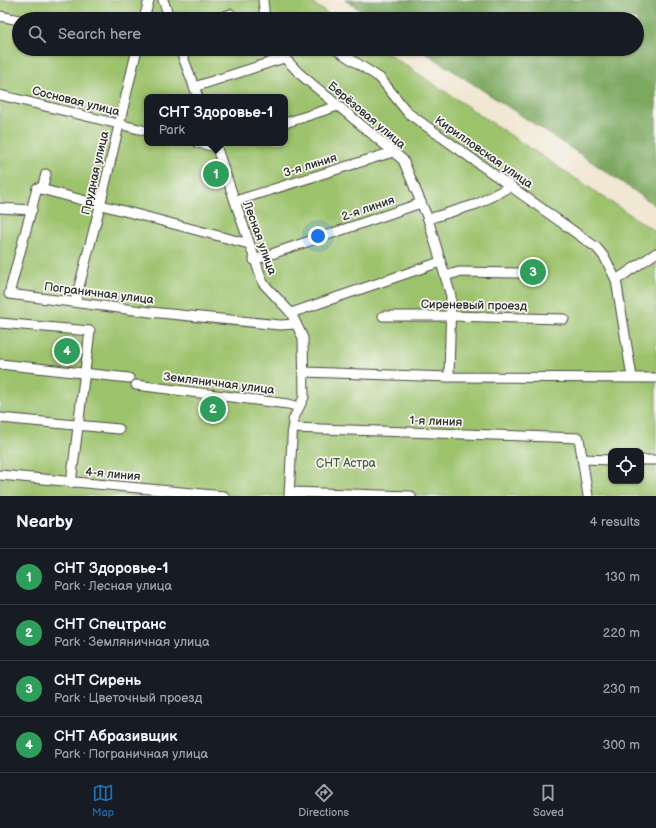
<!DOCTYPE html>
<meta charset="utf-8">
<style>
body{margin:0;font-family:"Balsamiq Sans",sans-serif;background:#242831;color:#f1f3f6}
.controls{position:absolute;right:12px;bottom:12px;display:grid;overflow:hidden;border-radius:8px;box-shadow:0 1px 3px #0004}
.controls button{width:36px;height:36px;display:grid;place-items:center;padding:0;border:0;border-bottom:1px solid #363941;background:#171b24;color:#f1f3f6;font:20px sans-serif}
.you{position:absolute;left:318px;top:236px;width:14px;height:14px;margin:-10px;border:3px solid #fff;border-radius:50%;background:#1a73e8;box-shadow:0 0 0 6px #1a73e833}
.badge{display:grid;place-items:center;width:26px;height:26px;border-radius:50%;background:#1f6fb2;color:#fff;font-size:13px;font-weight:700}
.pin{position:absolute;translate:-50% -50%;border:2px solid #fff;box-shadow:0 1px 4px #0006}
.popup{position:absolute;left:144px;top:94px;width:144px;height:52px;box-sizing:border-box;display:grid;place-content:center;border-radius:8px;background:#171b24;filter:drop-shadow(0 1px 3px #0005);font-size:13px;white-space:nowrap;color:#9ea1a6}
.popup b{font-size:15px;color:#f1f3f6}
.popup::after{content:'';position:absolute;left:50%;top:100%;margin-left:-8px;border:8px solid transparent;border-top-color:#171b24}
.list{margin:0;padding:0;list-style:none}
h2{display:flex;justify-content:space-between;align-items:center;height:52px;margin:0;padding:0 16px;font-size:17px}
h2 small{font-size:13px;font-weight:400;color:#9ea1a6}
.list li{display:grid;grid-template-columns:26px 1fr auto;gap:12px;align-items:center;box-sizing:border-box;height:56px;padding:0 16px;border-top:1px solid #363941}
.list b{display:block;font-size:15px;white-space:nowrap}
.list p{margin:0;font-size:13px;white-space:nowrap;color:#9ea1a6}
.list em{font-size:13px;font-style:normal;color:#9ea1a6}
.icon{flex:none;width:22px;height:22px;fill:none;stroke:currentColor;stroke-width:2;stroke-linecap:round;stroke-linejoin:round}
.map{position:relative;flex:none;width:656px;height:496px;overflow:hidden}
.search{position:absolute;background:#171b24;box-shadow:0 1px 3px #0004;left:12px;right:12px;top:12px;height:44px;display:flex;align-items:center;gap:10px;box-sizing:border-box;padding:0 14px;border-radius:22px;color:#9ea1a6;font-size:15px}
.sheet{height:276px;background:#171b24}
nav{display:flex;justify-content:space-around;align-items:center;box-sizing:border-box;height:56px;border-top:1px solid #363941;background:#171b24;font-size:11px;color:#9ea1a6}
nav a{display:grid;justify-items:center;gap:2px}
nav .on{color:#1f6fb2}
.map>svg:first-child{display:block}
</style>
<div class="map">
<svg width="656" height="496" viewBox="0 0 656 496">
<rect width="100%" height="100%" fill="#f6f6f2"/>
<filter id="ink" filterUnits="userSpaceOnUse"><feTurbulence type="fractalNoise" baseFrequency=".025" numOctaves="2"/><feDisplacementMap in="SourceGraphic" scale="8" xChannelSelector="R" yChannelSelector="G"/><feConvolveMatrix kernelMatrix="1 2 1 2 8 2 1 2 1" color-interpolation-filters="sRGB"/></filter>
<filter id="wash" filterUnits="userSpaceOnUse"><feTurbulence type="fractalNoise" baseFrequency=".012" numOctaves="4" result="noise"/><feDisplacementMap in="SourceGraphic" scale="16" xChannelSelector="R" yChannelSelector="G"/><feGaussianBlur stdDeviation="0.9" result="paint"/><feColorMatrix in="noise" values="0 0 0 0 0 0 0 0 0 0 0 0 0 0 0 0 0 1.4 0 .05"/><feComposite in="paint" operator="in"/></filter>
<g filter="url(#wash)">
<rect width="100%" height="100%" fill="#f1e7d2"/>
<!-- green -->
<path fill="#9cc26c" stroke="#64764c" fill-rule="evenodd" d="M 0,0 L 308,0 L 336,19 L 19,19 L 19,49 L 381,49 L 656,232 L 656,496 L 0,496 ZM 147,97 L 285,97 L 285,143 L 147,143 ZM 611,451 L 641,451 L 641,481 L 611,481 Z"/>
<!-- forest -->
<path fill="#7da860" stroke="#546a46" d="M 345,0 L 656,0 L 656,206 L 601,168 L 420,49 L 637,49 L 637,19 L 374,19 Z"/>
</g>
<g filter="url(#ink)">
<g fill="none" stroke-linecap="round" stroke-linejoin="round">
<defs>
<g id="minor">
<path d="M 163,0 L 170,19"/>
<path d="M 263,0 L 265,19"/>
<path d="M 0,16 L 19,20"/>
<path d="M 144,19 L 149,0"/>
<path d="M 214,19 L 231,14"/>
<path d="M 170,49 L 181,51"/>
<path d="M 180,49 L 198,97"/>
<path d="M 276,49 L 300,74 L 403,160 L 428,219 L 451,296 L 449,377"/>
<path d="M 335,49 L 380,78 L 408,113 L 597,248 L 605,258 L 616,280 L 632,377"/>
<path d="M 194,87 L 284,58"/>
<path d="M 0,95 L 147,131"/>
<path d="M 285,123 L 338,106"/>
<path d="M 198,143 L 216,147"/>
<path d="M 215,143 L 263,283 L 291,313 L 303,338 L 304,397 L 293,420 L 289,496"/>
<path d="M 42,189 L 46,174"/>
<path d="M 235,201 L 393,152"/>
<path d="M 0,208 L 32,210"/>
<path d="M 428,219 L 477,204 L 511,186"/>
<path d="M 249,244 L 37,188 L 9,294 L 150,312 L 280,325 L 296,324"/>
<path d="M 254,260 L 421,203"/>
<path d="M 445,276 L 459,272 L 519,273"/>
<path d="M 616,280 L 656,253"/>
<path d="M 75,302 L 99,210 L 137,49"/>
<path d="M 291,313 L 440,262"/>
<path d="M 383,316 L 451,316 L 564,319"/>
<path d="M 0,323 L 90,331 L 71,483"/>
<path d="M 0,364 L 129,378"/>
<path d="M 304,372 L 449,377 L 656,378"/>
<path d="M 136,385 L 288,404 L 299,407"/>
<path d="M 0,418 L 119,429"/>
<path d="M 292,428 L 579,438 L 588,496"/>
<path d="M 582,459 L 611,460"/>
<path d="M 641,460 L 656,460"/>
<path d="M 0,475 L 224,496"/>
<path d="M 290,492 L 411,496"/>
</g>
</defs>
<!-- minor casing -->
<use href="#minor" stroke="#494744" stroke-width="11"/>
<!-- minor -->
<use href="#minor" stroke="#fff" stroke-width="9"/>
</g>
</g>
<g text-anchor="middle" stroke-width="3.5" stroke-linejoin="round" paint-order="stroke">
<!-- street labels -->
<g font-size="12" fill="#2b2b2b" stroke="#f6f6f2">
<text transform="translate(76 101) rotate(14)" y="4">Сосновая улица</text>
<text transform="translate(367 115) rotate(40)" y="4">Берёзовая улица</text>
<text transform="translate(484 152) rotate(35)" y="4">Кирилловская улица</text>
<text transform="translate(310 165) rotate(-17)" y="4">3-я линия</text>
<text transform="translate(95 173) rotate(-77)" y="4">Прудная улица</text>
<text transform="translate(368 208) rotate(-19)" y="4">2-я линия</text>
<text transform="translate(260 238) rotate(70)" y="4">Лесная улица</text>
<text transform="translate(99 293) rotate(7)" y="4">Пограничная улица</text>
<text transform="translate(474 305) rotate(1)" y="4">Сиреневый проезд</text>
<text transform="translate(219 383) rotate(7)" y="4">Земляничная улица</text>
<text transform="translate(436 421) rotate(2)" y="4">1-я линия</text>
<text transform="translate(113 474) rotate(5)" y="4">4-я линия</text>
</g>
<!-- park labels -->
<g font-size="12" fill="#4d583e" stroke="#f6f6f2">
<text x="346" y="467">СНТ Астра</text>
</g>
</g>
</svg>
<div class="controls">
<button><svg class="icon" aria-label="locate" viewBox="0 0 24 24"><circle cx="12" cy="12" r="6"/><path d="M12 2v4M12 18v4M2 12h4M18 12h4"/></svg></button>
</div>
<div class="you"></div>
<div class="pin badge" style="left:216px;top:174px;background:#2e9e5b">1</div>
<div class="popup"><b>СНТ Здоровье-1</b>Park</div>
<div class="pin badge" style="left:213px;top:409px;background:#2e9e5b">2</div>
<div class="pin badge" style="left:533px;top:272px;background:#2e9e5b">3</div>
<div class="pin badge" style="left:67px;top:351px;background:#2e9e5b">4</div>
<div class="search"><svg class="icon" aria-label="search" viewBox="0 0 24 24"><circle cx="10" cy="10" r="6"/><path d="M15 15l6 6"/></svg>Search here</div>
</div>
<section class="sheet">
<h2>Nearby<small>4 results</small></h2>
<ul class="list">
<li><span class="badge" style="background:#2e9e5b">1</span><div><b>СНТ Здоровье-1</b><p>Park · Лесная улица</p></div><em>130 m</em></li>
<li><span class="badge" style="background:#2e9e5b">2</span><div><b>СНТ Спецтранс</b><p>Park · Земляничная улица</p></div><em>220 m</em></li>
<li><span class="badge" style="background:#2e9e5b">3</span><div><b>СНТ Сирень</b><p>Park · Цветочный проезд</p></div><em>230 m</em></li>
<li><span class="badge" style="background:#2e9e5b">4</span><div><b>СНТ Абразивщик</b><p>Park · Пограничная улица</p></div><em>300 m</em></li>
</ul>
</section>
<nav>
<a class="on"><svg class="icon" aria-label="map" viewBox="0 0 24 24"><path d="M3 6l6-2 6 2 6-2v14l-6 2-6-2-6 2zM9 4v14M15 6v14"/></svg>Map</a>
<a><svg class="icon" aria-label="directions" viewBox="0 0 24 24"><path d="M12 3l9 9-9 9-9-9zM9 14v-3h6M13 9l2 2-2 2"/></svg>Directions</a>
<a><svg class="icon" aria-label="saved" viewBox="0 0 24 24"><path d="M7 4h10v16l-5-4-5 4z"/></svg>Saved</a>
</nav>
